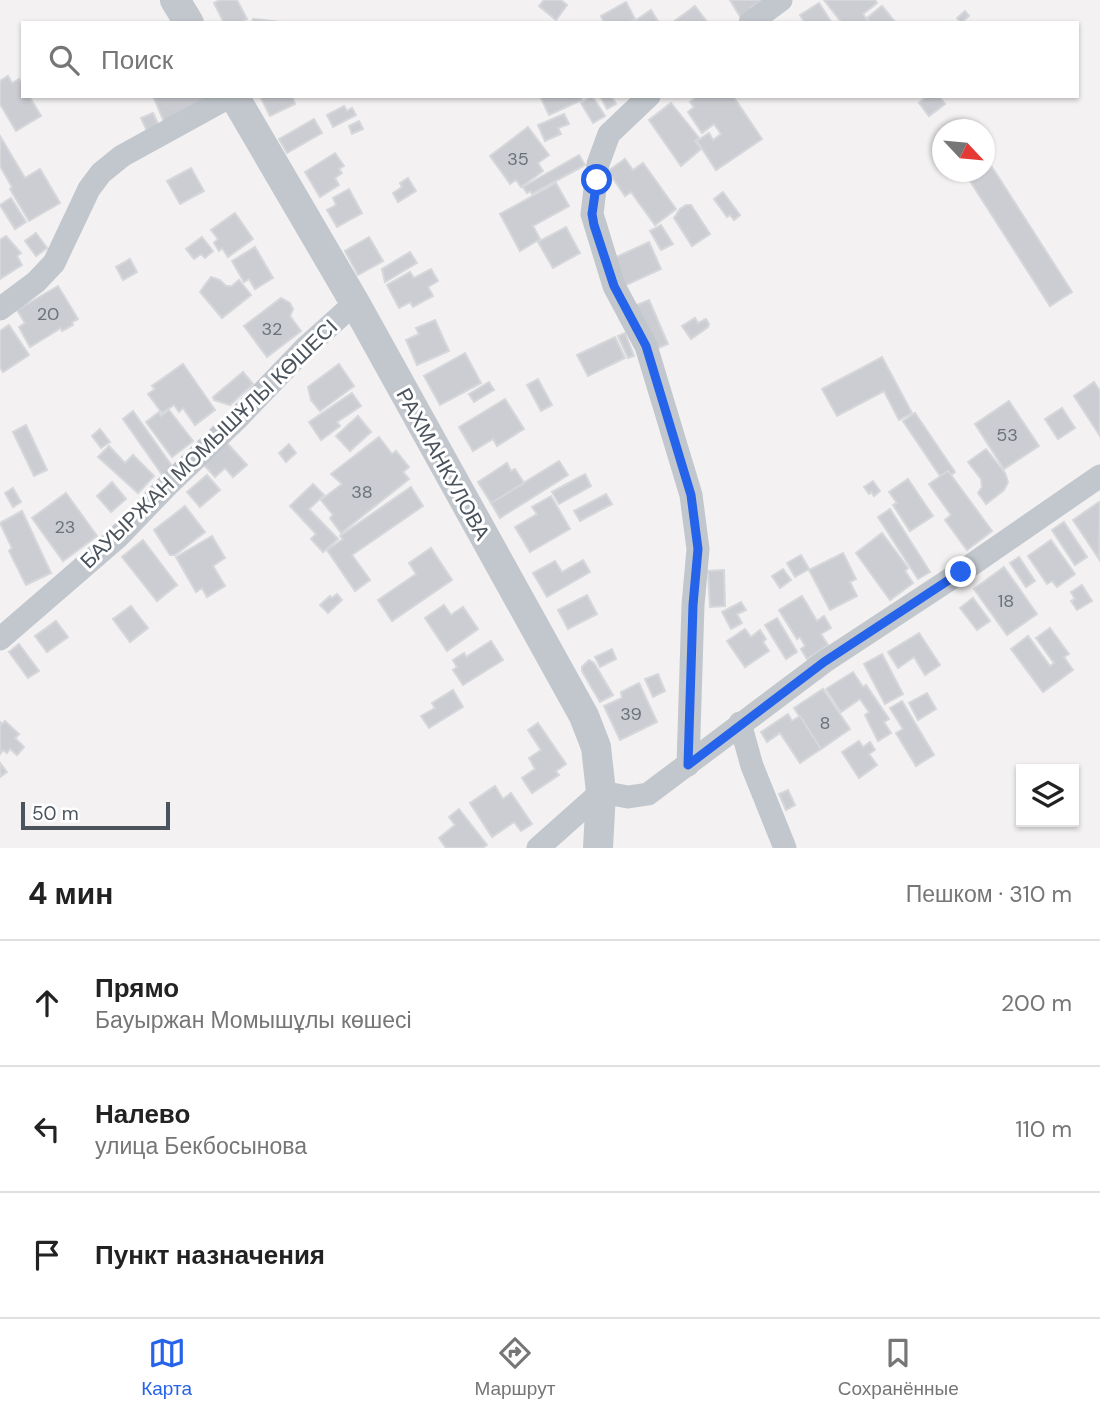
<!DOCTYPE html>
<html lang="ru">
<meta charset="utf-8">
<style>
body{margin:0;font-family:"DM Sans",sans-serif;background:#f2f2f2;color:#222}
.controls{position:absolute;right:21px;bottom:21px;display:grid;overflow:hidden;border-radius:0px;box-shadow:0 2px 5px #0004}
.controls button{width:63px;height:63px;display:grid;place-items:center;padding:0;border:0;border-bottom:2px solid #e0e0e0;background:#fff;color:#222;font:35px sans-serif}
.compass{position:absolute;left:932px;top:119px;width:63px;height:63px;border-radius:50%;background:#fff;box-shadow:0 2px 5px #0004;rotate:116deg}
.scale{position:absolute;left:21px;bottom:18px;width:149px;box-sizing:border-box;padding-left:7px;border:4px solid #4b535c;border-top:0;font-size:19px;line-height:24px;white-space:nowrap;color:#4b535c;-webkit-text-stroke:5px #fff;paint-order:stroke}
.stop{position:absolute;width:21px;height:21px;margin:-16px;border:5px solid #2563eb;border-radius:50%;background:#fff}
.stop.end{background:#2563eb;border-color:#fff;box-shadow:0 2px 7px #0008}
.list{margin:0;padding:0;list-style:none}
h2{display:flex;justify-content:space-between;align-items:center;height:91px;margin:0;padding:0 28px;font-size:30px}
h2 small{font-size:23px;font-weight:400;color:#767676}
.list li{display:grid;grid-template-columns:46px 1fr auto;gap:21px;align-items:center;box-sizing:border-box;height:126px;padding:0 28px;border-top:2px solid #e0e0e0}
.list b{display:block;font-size:26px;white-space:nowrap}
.list p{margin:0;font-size:23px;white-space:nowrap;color:#767676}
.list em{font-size:23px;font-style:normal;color:#767676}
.icon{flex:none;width:38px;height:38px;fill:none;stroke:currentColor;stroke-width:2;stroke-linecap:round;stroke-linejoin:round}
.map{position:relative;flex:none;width:1100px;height:848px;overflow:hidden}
.search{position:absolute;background:#fff;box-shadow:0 2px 5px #0004;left:21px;right:21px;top:21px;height:77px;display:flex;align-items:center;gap:18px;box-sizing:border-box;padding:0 24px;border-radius:0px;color:#767676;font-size:26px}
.sheet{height:469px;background:#fff}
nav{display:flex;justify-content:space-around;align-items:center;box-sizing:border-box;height:98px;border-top:2px solid #e0e0e0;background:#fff;font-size:19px;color:#767676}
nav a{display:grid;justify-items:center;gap:4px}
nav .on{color:#2563eb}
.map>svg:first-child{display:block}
</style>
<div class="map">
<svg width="1100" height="848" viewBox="0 0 1100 848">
<rect width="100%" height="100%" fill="#f3f1f1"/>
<!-- building -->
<g fill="#cbcdd2" stroke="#d5d7db" stroke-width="2">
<path d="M 220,0 L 237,0 L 247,19 L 239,23 L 224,23 L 214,3 Z"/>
<path d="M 544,0 L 561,0 L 567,5 L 556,20 L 539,6 Z"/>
<path d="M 730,0 L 763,0 L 750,8 L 752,11 L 741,18 Z"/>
<path d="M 824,0 L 875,0 L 877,3 L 863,14 L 867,20 L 864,23 L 842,23 Z"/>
<path d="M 626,2 L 635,19 L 628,23 L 604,23 L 601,16 Z"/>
<path d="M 819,3 L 832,23 L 805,23 L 800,15 Z"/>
<path d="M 695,6 L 708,23 L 672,23 Z"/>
<path d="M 882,6 L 896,23 L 871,23 L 867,18 Z"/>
<path d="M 651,10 L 659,23 L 632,23 Z"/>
<path d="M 965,11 L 969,16 L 961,23 L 957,18 Z"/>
<path d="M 253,19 L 289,23 L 252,23 Z"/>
<path d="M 8,76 L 12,83 L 19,79 L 23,85 L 23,96 L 29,96 L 41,116 L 16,131 L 0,104 L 0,81 Z"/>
<path d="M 153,96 L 209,96 L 165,124 Z"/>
<path d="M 260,96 L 292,96 L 295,104 L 270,116 Z"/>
<path d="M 540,96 L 580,96 L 582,100 L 549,115 Z"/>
<path d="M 592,96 L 605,116 L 593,123 L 581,103 Z"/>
<path d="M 600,96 L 611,96 L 616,104 L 607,109 Z"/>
<path d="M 698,96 L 733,96 L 762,139 L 716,170 L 697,141 L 709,133 L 713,140 L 721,134 L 714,124 L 702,133 L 688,112 L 694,107 L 690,102 Z"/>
<path d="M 927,96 L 939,96 L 945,104 L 929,116 L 919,103 Z"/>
<path d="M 671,103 L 699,138 L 695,141 L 701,149 L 681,166 L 649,120 Z"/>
<path d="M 344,106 L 347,111 L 352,108 L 356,115 L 333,127 L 327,115 Z"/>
<path d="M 153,113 L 159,126 L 147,131 L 141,118 Z"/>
<path d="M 564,114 L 569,124 L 558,128 L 561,134 L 545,141 L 538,125 Z"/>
<path d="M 314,119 L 322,133 L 287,153 L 279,139 Z"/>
<path d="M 359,121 L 363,129 L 352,134 L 349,126 Z"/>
<path d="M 528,127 L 549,155 L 538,163 L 543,171 L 521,187 L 516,180 L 510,184 L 490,156 Z"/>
<path d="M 0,136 L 25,178 L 40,169 L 60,203 L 29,221 L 10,189 L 12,187 L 0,166 Z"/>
<path d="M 335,153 L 344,166 L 339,169 L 342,173 L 335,178 L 339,185 L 320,197 L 305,172 Z"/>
<path d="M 579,155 L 585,165 L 532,194 L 530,191 L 527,193 L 523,187 Z"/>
<path d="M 625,159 L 633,170 L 643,163 L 676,209 L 655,225 L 631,192 L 625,196 L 608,171 Z"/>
<path d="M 992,167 L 1072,292 L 1050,306 L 970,181 Z"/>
<path d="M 191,168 L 204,191 L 180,204 L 167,181 Z"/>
<path d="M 408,178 L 416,191 L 398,202 L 393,193 L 402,187 L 400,183 Z"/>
<path d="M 556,183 L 569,206 L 533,226 L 540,239 L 520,251 L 500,214 Z"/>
<path d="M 349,189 L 362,213 L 337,227 L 327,210 L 336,205 L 333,198 Z"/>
<path d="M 723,192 L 740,215 L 734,220 L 730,215 L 727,217 L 714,199 Z"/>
<path d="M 11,198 L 26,222 L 15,229 L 0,205 Z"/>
<path d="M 686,205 L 691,205 L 710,234 L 692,246 L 674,218 L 680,209 Z"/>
<path d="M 235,213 L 253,239 L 228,257 L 222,248 L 219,251 L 214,243 L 218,239 L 211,230 Z"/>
<path d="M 661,225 L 673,244 L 661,250 L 650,231 Z"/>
<path d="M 566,227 L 580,253 L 553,268 L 538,242 Z"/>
<path d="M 36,233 L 47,248 L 36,256 L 25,241 Z"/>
<path d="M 6,236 L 21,253 L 17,256 L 22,265 L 0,279 L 0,240 Z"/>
<path d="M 202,237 L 213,251 L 205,258 L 201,254 L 194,259 L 186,249 Z"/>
<path d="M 369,237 L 383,261 L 358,275 L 345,251 Z"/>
<path d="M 649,242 L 661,269 L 624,286 L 612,259 Z"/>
<path d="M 255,247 L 273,278 L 255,289 L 249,279 L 244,282 L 232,261 Z"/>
<path d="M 410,252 L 417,263 L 385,282 L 382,269 Z"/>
<path d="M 130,259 L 137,272 L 123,280 L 116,267 Z"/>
<path d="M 431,269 L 438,281 L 428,287 L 433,296 L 413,307 L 410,302 L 399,308 L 387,285 L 410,272 L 414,278 Z"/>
<path d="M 211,277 L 220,280 L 226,286 L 232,286 L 239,280 L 251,295 L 222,318 L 200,292 Z"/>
<path d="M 58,286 L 78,319 L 72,322 L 73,325 L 62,331 L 61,328 L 30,347 L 19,327 L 25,323 L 17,310 Z"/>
<path d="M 281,298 L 290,303 L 293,309 L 290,316 L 301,331 L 267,357 L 244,326 Z"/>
<path d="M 649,300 L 668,344 L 651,351 L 632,307 Z"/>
<path d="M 695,318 L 698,323 L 706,319 L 709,324 L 708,327 L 691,339 L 682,326 Z"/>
<path d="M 435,320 L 449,351 L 417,365 L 406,340 L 419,334 L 416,328 Z"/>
<path d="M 9,325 L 29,355 L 3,372 L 0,367 L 0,331 Z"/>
<path d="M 625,333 L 634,356 L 628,358 L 618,336 Z"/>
<path d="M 615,337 L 625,358 L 588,376 L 577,355 Z"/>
<path d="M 465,353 L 481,383 L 440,405 L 424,376 Z"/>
<path d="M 882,357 L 912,413 L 899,420 L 884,391 L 837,416 L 822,389 Z"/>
<path d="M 183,364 L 215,410 L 195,425 L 183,408 L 179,412 L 174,405 L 162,413 L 148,394 L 155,389 L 152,386 Z"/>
<path d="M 339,364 L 354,386 L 320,411 L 311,400 L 308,387 Z"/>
<path d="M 243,372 L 253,384 L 230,405 L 214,400 L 213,397 Z"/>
<path d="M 538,379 L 552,405 L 541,411 L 527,385 Z"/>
<path d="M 489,382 L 494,390 L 474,402 L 469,394 Z"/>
<path d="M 1094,382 L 1100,391 L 1100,436 L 1074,396 Z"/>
<path d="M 352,393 L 361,406 L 337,422 L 340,426 L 321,440 L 309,422 Z"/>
<path d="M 505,399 L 524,429 L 497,446 L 493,439 L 473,451 L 459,427 Z"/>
<path d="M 1009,401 L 1039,446 L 1004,469 L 975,424 Z"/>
<path d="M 1062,408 L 1075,428 L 1058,439 L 1045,419 Z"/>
<path d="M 169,410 L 193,441 L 172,457 L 146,422 L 159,412 L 161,416 Z"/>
<path d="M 133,411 L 174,469 L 163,476 L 123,419 Z"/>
<path d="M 915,413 L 955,472 L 951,475 L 948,471 L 940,476 L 903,421 Z"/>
<path d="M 358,416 L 371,432 L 350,451 L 336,436 Z"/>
<path d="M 26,425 L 47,470 L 34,476 L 13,432 Z"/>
<path d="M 100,429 L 110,442 L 101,448 L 92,436 Z"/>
<path d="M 379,437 L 392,454 L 396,451 L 409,467 L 403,472 L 409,479 L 341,533 L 330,518 L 333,515 L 321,500 L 342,484 L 331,474 Z"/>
<path d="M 227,443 L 247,465 L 233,477 L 225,468 L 215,477 L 204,465 Z"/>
<path d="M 289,444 L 296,453 L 286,462 L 279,453 Z"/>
<path d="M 109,446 L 125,463 L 133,455 L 154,476 L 138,493 L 98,457 Z"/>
<path d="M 986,449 L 1005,473 L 1008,482 L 1004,490 L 986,504 L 978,493 L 982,487 L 981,479 L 968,462 Z"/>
<path d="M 559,461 L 568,475 L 500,518 L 491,503 Z"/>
<path d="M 507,463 L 511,471 L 515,469 L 524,483 L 491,503 L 478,482 Z"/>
<path d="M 948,471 L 992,531 L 967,550 L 945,520 L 951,515 L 929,484 Z"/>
<path d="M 585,474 L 591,486 L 559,504 L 552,492 Z"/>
<path d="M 207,475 L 220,490 L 200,507 L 187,492 Z"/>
<path d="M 908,479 L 933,516 L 910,531 L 893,505 L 897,503 L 889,492 Z"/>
<path d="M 873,481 L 880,491 L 874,496 L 871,492 L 869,494 L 864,487 Z"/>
<path d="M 112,482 L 126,499 L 111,512 L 97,496 Z"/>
<path d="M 313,484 L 324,495 L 309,509 L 338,539 L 323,552 L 311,539 L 316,534 L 290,506 Z"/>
<path d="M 411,487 L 423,506 L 352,555 L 370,580 L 355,591 L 327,550 L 343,539 L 340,536 Z"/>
<path d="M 13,488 L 21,502 L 13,507 L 5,493 Z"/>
<path d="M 66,493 L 97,536 L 63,561 L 32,518 Z"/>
<path d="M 606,494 L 612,504 L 580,521 L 574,511 Z"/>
<path d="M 551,496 L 570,529 L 530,552 L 515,527 L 537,514 L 532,507 Z"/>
<path d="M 1099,502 L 1100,504 L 1099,559 L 1073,520 Z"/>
<path d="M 185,506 L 205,532 L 175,555 L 170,555 L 154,530 Z"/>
<path d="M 890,509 L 930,572 L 918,579 L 878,517 Z"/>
<path d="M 22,511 L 51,573 L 26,585 L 9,551 L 12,548 L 0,523 Z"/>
<path d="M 1064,522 L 1087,557 L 1075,565 L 1052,530 Z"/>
<path d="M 882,533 L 908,568 L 905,571 L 913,583 L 890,600 L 856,553 Z"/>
<path d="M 212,536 L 225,558 L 213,566 L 225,586 L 207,597 L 202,588 L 196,592 L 176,557 Z"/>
<path d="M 143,540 L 177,585 L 157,601 L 122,557 Z"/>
<path d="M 1051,540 L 1075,574 L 1057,587 L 1052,581 L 1047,584 L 1028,556 Z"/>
<path d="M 431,548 L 452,580 L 392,621 L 378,600 L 416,574 L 409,563 Z"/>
<path d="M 843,553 L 856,579 L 850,582 L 857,596 L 830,610 L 809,570 Z"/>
<path d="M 801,555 L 809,569 L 795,577 L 787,563 Z"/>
<path d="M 1019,557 L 1035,581 L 1026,587 L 1010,563 Z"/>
<path d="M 583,560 L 590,572 L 547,597 L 533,573 L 555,561 L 562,572 Z"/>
<path d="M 1004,567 L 1037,614 L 1007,635 L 974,589 Z"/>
<path d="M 783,569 L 791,580 L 780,588 L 772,576 Z"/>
<path d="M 724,570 L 725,606 L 710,607 L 708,571 Z"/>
<path d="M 1082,585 L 1092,601 L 1077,610 L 1071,601 L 1075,599 L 1071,592 Z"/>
<path d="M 337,594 L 342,600 L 328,613 L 320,605 L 330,596 L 332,598 Z"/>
<path d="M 587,595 L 597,614 L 568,629 L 558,610 Z"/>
<path d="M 802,596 L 817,621 L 824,616 L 831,628 L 821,634 L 828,645 L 807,659 L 801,649 L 805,646 L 800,637 L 797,639 L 779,610 Z"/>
<path d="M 973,598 L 990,621 L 977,630 L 960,608 Z"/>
<path d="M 741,602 L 746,610 L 737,614 L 742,623 L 731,629 L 722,612 Z"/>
<path d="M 444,605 L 451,615 L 463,607 L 478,629 L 447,651 L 425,618 Z"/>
<path d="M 131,606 L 148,628 L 130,642 L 113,619 Z"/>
<path d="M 777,618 L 797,652 L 786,659 L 765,625 Z"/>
<path d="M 56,621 L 68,637 L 47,652 L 35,636 Z"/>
<path d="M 1050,628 L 1069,654 L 1064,657 L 1073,670 L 1043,692 L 1011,649 L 1028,636 L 1050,666 L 1054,663 L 1036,638 Z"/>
<path d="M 745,629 L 751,637 L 760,630 L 766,639 L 763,642 L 769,651 L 745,667 L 727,641 Z"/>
<path d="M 919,633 L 940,665 L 925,675 L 914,657 L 898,668 L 888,652 Z"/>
<path d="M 491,641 L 503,660 L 463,685 L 453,670 L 457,667 L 453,660 L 464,653 L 466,657 Z"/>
<path d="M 19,644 L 39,671 L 28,678 L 9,652 Z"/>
<path d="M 612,649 L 616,659 L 600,667 L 595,657 Z"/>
<path d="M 882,654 L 903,694 L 885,704 L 864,664 Z"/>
<path d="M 589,660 L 594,663 L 613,695 L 600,702 L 582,671 L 582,667 Z"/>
<path d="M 853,672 L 863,687 L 866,685 L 889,719 L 884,722 L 891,733 L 878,741 L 865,715 L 869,712 L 860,699 L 841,712 L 826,689 Z"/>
<path d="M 658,674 L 665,691 L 653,697 L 645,679 Z"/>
<path d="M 639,683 L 657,722 L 620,740 L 604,706 L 622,698 L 621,692 Z"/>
<path d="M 823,689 L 850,729 L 821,749 L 794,708 Z"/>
<path d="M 453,690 L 463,707 L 429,728 L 421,716 L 435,708 L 432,703 Z"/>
<path d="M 927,693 L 936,709 L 918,720 L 909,703 Z"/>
<path d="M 902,701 L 934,755 L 916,766 L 896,733 L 903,729 L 890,708 Z"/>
<path d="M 788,714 L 792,721 L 800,716 L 821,749 L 800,763 L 780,733 L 767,742 L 761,732 Z"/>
<path d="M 5,721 L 19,734 L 15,738 L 24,747 L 17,755 L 10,749 L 7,753 L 3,750 L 0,754 L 0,722 L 2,724 Z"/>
<path d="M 538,723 L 566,764 L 556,771 L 559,775 L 532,793 L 522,778 L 535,769 L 529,758 L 541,750 L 528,730 Z"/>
<path d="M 859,741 L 863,747 L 870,742 L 875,750 L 869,754 L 877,765 L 859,778 L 842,752 Z"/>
<path d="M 0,763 L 7,772 L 0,777 Z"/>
<path d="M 495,786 L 503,799 L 511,793 L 532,824 L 521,831 L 514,822 L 492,837 L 470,803 Z"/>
<path d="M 788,790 L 795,805 L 786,810 L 779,794 Z"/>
<path d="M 459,809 L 487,845 L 482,848 L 446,848 L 439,838 L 455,825 L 449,817 Z"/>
</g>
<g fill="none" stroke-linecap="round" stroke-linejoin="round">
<!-- minor -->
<g stroke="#c1c7cd" stroke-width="23">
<path d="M 750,23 L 781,0"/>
<path d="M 649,96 L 609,134 L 598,164 L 592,214 L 614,286 L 646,346 L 691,495 L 698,549 L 693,605 L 688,765"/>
<path d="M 0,309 L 36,282 L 54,263 L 89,189 L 101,173 L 122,156 L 231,96"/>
<path d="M 0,639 L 118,537 L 167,486 L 236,420 L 306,347 L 355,303"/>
<path d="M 740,723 L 752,766 L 785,848"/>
<path d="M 538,848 L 601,792 L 628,797 L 648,794 L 824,662 L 961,572 L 1100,476"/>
</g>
<!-- tertiary -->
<g stroke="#c1c7cd" stroke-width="30">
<path d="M 175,0 L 189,23"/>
<path d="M 234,96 L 355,303 L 584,716 L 596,747 L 601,792 L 598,848"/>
</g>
</g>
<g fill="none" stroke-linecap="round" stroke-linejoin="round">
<!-- route -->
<path stroke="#2563eb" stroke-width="9" d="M 597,180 L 592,214 L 594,225 L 614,286 L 646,346 L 691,495 L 698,549 L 693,605 L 688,765 L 824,662 L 961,572"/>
</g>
<g text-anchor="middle" stroke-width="6" stroke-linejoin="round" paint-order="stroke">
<!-- number labels -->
<g font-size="18" fill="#6b727a">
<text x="518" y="165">35</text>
<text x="48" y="320">20</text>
<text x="272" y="335">32</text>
<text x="1007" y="441">53</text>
<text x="362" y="498">38</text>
<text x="65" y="533">23</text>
<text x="1006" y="607">18</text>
<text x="631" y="720">39</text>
<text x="825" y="729">8</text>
</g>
<!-- street labels -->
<g font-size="21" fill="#4b535c" stroke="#fff">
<text transform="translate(209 444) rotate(-44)" y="7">БАУЫРЖАН МОМЫШҰЛЫ КӨШЕСІ</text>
<text transform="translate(443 464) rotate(61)" y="7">РАХМАНКУЛОВА</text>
</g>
</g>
</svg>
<div class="controls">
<button><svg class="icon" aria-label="layers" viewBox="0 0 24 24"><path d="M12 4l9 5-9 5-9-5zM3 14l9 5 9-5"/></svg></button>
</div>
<svg class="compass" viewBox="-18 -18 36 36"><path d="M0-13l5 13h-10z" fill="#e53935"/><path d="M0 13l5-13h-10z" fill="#767676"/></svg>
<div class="scale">50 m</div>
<div class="stop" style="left:597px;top:180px"></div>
<div class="stop end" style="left:961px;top:572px"></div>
<div class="search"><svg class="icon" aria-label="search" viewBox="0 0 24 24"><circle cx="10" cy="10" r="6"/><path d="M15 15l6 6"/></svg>Поиск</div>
</div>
<section class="sheet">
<h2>4 мин<small>Пешком · 310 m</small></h2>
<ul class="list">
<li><svg class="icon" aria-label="ahead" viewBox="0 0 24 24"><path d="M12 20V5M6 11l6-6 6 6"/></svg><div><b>Прямо</b><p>Бауыржан Момышұлы көшесі</p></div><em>200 m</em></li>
<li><svg class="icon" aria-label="left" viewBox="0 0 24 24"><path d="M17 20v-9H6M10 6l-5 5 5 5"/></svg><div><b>Налево</b><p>улица Бекбосынова</p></div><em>110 m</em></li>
<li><svg class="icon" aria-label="arrive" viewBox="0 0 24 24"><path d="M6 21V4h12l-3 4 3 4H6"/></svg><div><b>Пункт назначения</b></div></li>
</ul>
</section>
<nav>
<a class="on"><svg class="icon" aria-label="map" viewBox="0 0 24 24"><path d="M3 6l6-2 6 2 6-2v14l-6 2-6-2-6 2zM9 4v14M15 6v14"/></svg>Карта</a>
<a><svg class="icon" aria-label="directions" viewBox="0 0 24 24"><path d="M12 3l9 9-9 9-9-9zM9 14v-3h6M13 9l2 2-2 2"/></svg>Маршрут</a>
<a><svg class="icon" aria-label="saved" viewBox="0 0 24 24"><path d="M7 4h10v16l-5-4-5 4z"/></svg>Сохранённые</a>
</nav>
